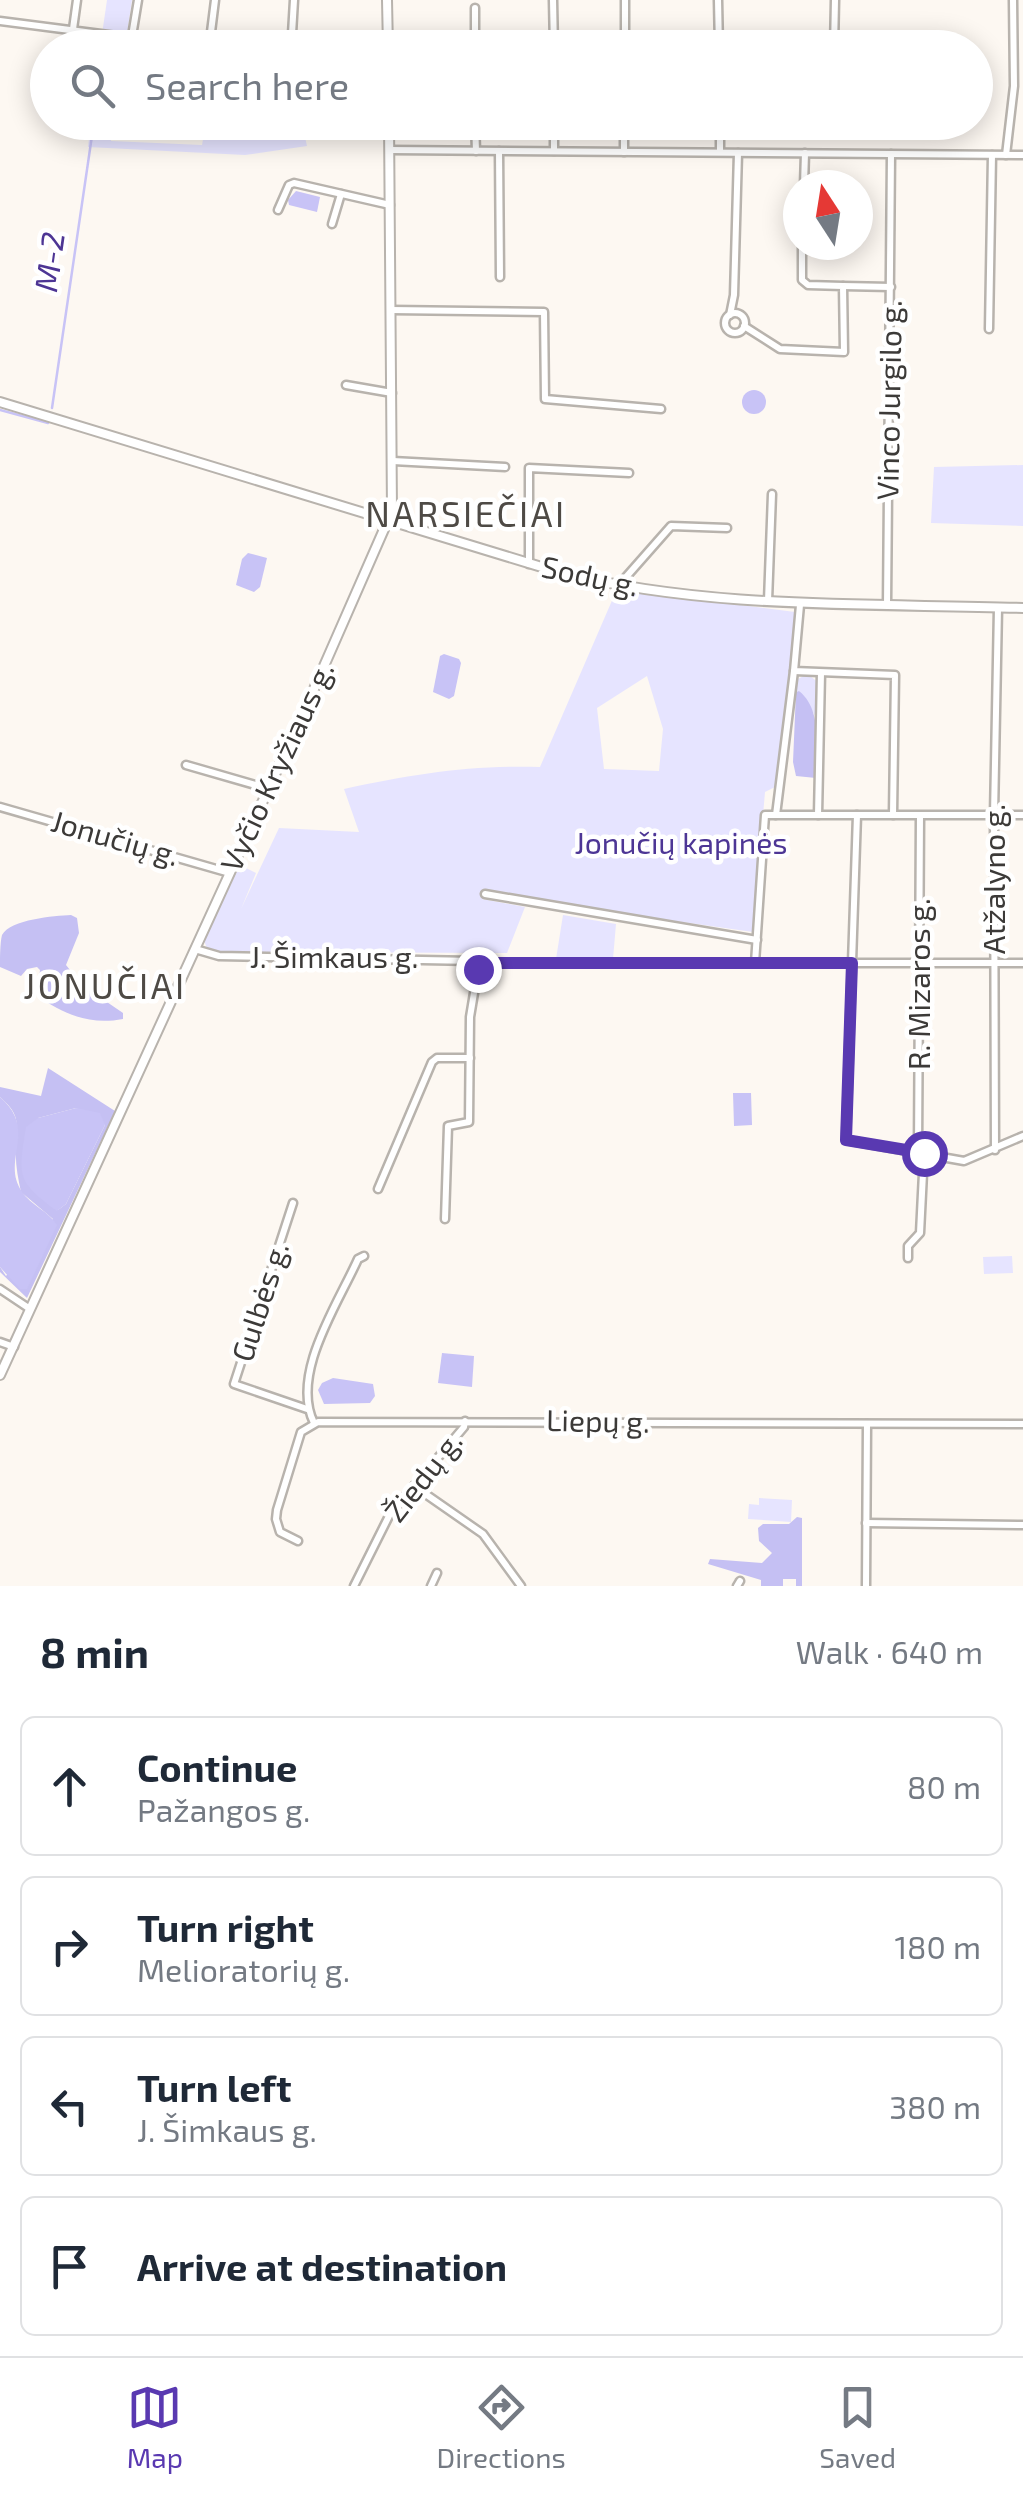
<!DOCTYPE html>
<meta charset="utf-8">
<style>
body{margin:0;font-family:"Exo 2",sans-serif;background:#f2f2f3;color:#1f2937}
.compass{position:absolute;left:783px;top:170px;width:90px;height:90px;border-radius:50%;background:#fff;box-shadow:0 5px 25px #0003;rotate:348deg}
.stop{position:absolute;width:30px;height:30px;margin:-22px;border:8px solid #5939b1;border-radius:50%;background:#fff}
.stop.end{background:#5939b1;border-color:#fff;box-shadow:0 2px 10px #0008}
.list{margin:0;padding:0;list-style:none}
h2{display:flex;justify-content:space-between;align-items:center;height:130px;margin:0;padding:0 40px;font-size:42px}
h2 small{font-size:32px;font-weight:400;color:#747a83}
.list li{display:grid;grid-template-columns:65px 1fr auto;gap:30px;align-items:center;box-sizing:border-box;height:140px;margin:0 20px 20px;padding:0 20px;border:2px solid #e0e1e3;border-radius:15px}
.list b{display:block;font-size:38px;white-space:nowrap}
.list p{margin:0;font-size:32px;white-space:nowrap;color:#747a83}
.list em{font-size:32px;font-style:normal;color:#747a83}
.icon{flex:none;width:55px;height:55px;fill:none;stroke:currentColor;stroke-width:2;stroke-linecap:round;stroke-linejoin:round}
.map{position:relative;flex:none;width:1023px;height:1586px;overflow:hidden}
.search{position:absolute;background:#fff;box-shadow:0 5px 25px #0003;left:30px;right:30px;top:30px;height:110px;display:flex;align-items:center;gap:25px;box-sizing:border-box;padding:0 35px;border-radius:55px;color:#747a83;font-size:38px}
.sheet{height:770px;background:#fff}
nav{display:flex;justify-content:space-around;align-items:center;box-sizing:border-box;height:140px;border-top:2px solid #e0e1e3;background:#fff;font-size:28px;color:#747a83}
nav a{display:grid;justify-items:center;gap:5px}
nav .on{color:#5939b1}
.map>svg:first-child{display:block}
</style>
<div class="map">
<svg width="1023" height="1586" viewBox="0 0 1023 1586">
<rect width="100%" height="100%" fill="#fdf8f2"/>
<!-- green -->
<g fill="#e6e4ff" fill-rule="evenodd">
<path d="M 107,0 L 132,0 L 125,47 L 100,48 Z"/>
<path d="M 91,122 L 113,123 L 111,141 L 202,145 L 206,123 L 302,123 L 307,146 L 245,155 L 88,147 Z"/>
<path d="M 1023,465 L 1023,526 L 931,523 L 934,467 Z"/>
<path d="M 617,589 L 795,612 L 779,785 L 765,792 L 753,932 L 604,911 L 486,889 L 482,899 L 525,907 L 507,953 L 222,952 L 207,948 L 204,941 L 240,865 L 256,873 L 241,909 L 279,828 L 359,832 L 344,789 C 414,774 469,765 540,767 ZM 647,676 L 663,729 L 659,771 L 604,769 L 597,708 Z"/>
<path d="M 807,674 L 818,682 L 816,717 L 799,691 L 796,692 L 798,679 Z"/>
<path d="M 563,915 L 616,924 L 613,959 L 556,959 Z"/>
<path d="M 1012,1256 L 1013,1273 L 984,1274 L 983,1257 Z"/>
<path d="M 759,1498 L 792,1500 L 791,1522 L 748,1519 L 749,1504 L 759,1505 Z"/>
</g>
<!-- forest -->
<g fill="#c5c0f3" fill-rule="evenodd">
<path d="M 799,691 C 823,710 816,750 816,778 L 796,776 L 793,762 L 796,692 Z"/>
<path d="M 71,915 L 77,918 L 79,933 L 66,965 L 82,985 L 123,1013 L 123,1019 C 92,1025 68,1016 42,999 L 44,992 L 38,988 L 40,970 L 37,967 L 27,969 L 21,976 L 0,967 C 0,958 0,943 2,935 C 11,919 54,916 71,915 Z"/>
<path d="M 48,1068 L 115,1111 L 27,1298 L 0,1272 L 0,1267 L 6,1276 L 53,1219 L 21,1192 C 18,1178 15,1163 16,1149 C 17,1124 21,1115 0,1097 L 0,1087 L 41,1096 ZM 76,1108 L 105,1125 L 66,1204 L 58,1210 L 38,1118 Z"/>
<path d="M 797,1517 L 802,1518 L 802,1586 L 796,1586 L 796,1579 L 783,1579 L 783,1586 L 761,1586 L 761,1580 L 708,1564 L 710,1559 L 762,1563 L 772,1553 L 759,1541 L 758,1528 L 763,1524 L 789,1524 Z"/>
</g>
<!-- water -->
<g fill="#c8c3f6">
<path d="M 296,191 L 320,197 L 317,212 L 289,205 L 288,200 Z"/>
<circle cx="754" cy="402" r="12"/>
<path d="M 248,553 L 267,558 L 260,587 L 254,592 L 236,585 L 242,559 Z"/>
<path d="M 444,654 L 459,659 L 461,663 L 454,696 L 449,699 L 433,692 L 440,656 Z"/>
<path d="M 733,1093 L 751,1093 L 752,1125 L 734,1126 Z"/>
<path d="M 0,1097 C 39,1131 0,1160 22,1192 C 31,1205 48,1211 57,1225 L 27,1289 L 20,1289 L 0,1267 Z"/>
<path d="M 76,1108 L 100,1113 L 105,1125 L 66,1204 L 57,1211 C 17,1181 18,1177 26,1127 L 38,1118 Z"/>
<path d="M 442,1353 L 474,1356 L 472,1387 L 438,1383 Z"/>
<path d="M 333,1378 L 373,1384 L 375,1396 L 370,1403 L 324,1404 L 318,1390 L 322,1383 Z"/>
</g>
<g fill="none" stroke-linecap="round" stroke-linejoin="round">
<!-- stream -->
<g stroke="#c8c3f6" stroke-width="2.5">
<path d="M 103,48 L 104,41"/>
<path d="M 52,408 L 94,122"/>
<path d="M 0,410 L 48,423"/>
</g>
<defs>
<g id="street">
<path d="M 553,0 L 554,48"/>
<path d="M 718,0 L 719,48"/>
<path d="M 475,8 L 475,48"/>
<path d="M 0,21 L 132,38"/>
<path d="M 73,29 L 77,0"/>
<path d="M 292,34 L 294,0"/>
<path d="M 130,48 L 138,0"/>
<path d="M 209,48 L 215,0"/>
<path d="M 625,48 L 625,0"/>
<path d="M 834,48 L 835,0"/>
<path d="M 475,122 L 476,151"/>
<path d="M 554,122 L 554,151"/>
<path d="M 720,122 L 720,152"/>
<path d="M 390,150 L 1023,155"/>
<path d="M 499,151 L 500,277"/>
<path d="M 624,152 L 624,122"/>
<path d="M 1006,155 L 1014,86 L 1013,0"/>
<path d="M 804,185 L 805,153"/>
<path d="M 278,210 L 289,185 L 294,183 L 390,205"/>
<path d="M 332,224 L 341,194"/>
<path d="M 843,286 L 891,287"/>
<path d="M 391,310 L 544,312 L 545,399 L 661,409"/>
<circle cx="735" cy="323" r="10"/>
<path d="M 730,315 L 734,295 L 738,153"/>
<path d="M 744,326 L 780,349 L 844,352 L 843,286 L 808,285 L 802,280 L 802,245"/>
<path d="M 989,329 L 992,155"/>
<path d="M 346,385 L 392,393"/>
<path d="M 393,461 L 505,467"/>
<path d="M 529,564 L 529,468 L 629,473"/>
<path d="M 619,585 L 671,526 L 727,528"/>
<path d="M 768,601 L 772,494"/>
<path d="M 800,605 L 794,671 L 895,675 L 893,815"/>
<path d="M 887,605 L 891,154"/>
<path d="M 186,765 L 269,789"/>
<path d="M 0,807 L 230,873"/>
<path d="M 776,815 L 794,671"/>
<path d="M 818,815 L 821,673"/>
<path d="M 857,815 L 846,1140 L 964,1161 L 1023,1136"/>
<path d="M 485,894 L 757,940"/>
<path d="M 195,949 L 219,956 L 474,961"/>
<circle cx="480" cy="963" r="7"/>
<path d="M 487,963 L 1023,963"/>
<path d="M 755,963 L 765,815 L 1023,815"/>
<path d="M 995,1150 L 994,815 L 998,608"/>
<path d="M 918,1151 L 920,816"/>
<path d="M 378,1189 L 432,1062 L 437,1058 L 470,1058"/>
<path d="M 293,1203 L 234,1384 L 307,1409"/>
<path d="M 445,1219 L 448,1126 L 469,1122 L 470,1017 L 478,969"/>
<path d="M 908,1258 L 908,1246 L 920,1233 L 924,1153"/>
<path d="M 0,1289 L 30,1309"/>
<path d="M 0,1342 L 14,1347"/>
<path d="M 314,1423 C 290,1374 338,1304 358,1259 L 364,1256"/>
<path d="M 414,1486 L 483,1534 L 521,1586"/>
<path d="M 866,1523 L 1023,1525"/>
<path d="M 298,1541 L 280,1532 L 276,1519 L 277,1510 L 301,1432 L 318,1422 L 1023,1424"/>
<path d="M 354,1586 L 390,1514 L 464,1427 L 465,1421"/>
<path d="M 431,1586 L 437,1573"/>
<path d="M 737,1586 L 740,1581"/>
<path d="M 866,1586 L 867,1424"/>
</g>
<g id="secondary">
<path d="M 387,0 L 388,48"/>
<path d="M 0,402 L 558,572 C 711,610 867,603 1023,608"/>
<path d="M 0,1375 L 310,698 L 392,511 L 389,122"/>
</g>
</defs>
<!-- street casing -->
<use href="#street" stroke="#b8b3ad" stroke-width="11"/>
<!-- secondary casing -->
<use href="#secondary" stroke="#b8b3ad" stroke-width="12"/>
<!-- street -->
<use href="#street" stroke="#fff" stroke-width="6"/>
<!-- secondary -->
<use href="#secondary" stroke="#fff" stroke-width="8"/>
</g>
<g fill="none" stroke-linecap="round" stroke-linejoin="round">
<!-- route -->
<path stroke="#5939b1" stroke-width="12" d="M 478,969 L 484,968 L 486,963 L 852,963 L 846,1140 L 924,1153"/>
</g>
<g text-anchor="middle" stroke-width="9" stroke-linejoin="round" paint-order="stroke">
<!-- street labels -->
<g font-size="30" fill="#3c3a38" stroke="#fff">
<text transform="translate(890 400) rotate(-89)" y="10">Vinco Jurgilo g.</text>
<text transform="translate(590 577) rotate(12)" y="10">Sodų g.</text>
<text transform="translate(278 767) rotate(-65)" y="10">Vyčio Kryžiaus g.</text>
<text transform="translate(115 839) rotate(16)" y="10">Jonučių g.</text>
<text transform="translate(995 879) rotate(-90)" y="10">Atžalyno g.</text>
<text x="334" y="968">J. Šimkaus g.</text>
<text transform="translate(920 984) rotate(-90)" y="10">R. Mizaros g.</text>
<text transform="translate(261 1302) rotate(-72)" y="10">Gulbės g.</text>
<text transform="translate(598 1422) rotate(1)" y="10">Liepų g.</text>
<text transform="translate(424 1477) rotate(-52)" y="10">Žiedų g.</text>
</g>
<!-- park labels -->
<g font-size="30" fill="#4d3695" stroke="#fff">
<text x="681" y="854">Jonučių kapinės</text>
</g>
<!-- water labels -->
<g font-size="32" font-style="italic" fill="#4d3594" stroke="#fff">
<text transform="translate(50 262) rotate(-82)" y="11">M-2</text>
</g>
<!-- quarter labels -->
<g font-size="35" letter-spacing="2.5" fill="#4e4a45" stroke="#fff">
<text x="466" y="527">NARSIEČIAI</text>
<text x="105" y="999">JONUČIAI</text>
</g>
</g>
</svg>
<svg class="compass" viewBox="-18 -18 36 36"><path d="M0-13l5 13h-10z" fill="#e53935"/><path d="M0 13l5-13h-10z" fill="#747a83"/></svg>
<div class="stop" style="left:924px;top:1153px"></div>
<div class="stop end" style="left:478px;top:969px"></div>
<div class="search"><svg class="icon" aria-label="search" viewBox="0 0 24 24"><circle cx="10" cy="10" r="6"/><path d="M15 15l6 6"/></svg>Search here</div>
</div>
<section class="sheet">
<h2>8 min<small>Walk · 640 m</small></h2>
<ul class="list">
<li><svg class="icon" aria-label="ahead" viewBox="0 0 24 24"><path d="M12 20V5M6 11l6-6 6 6"/></svg><div><b>Continue</b><p>Pažangos g.</p></div><em>80 m</em></li>
<li><svg class="icon" aria-label="right" viewBox="0 0 24 24"><path d="M7 20v-9h11M14 6l5 5-5 5"/></svg><div><b>Turn right</b><p>Melioratorių g.</p></div><em>180 m</em></li>
<li><svg class="icon" aria-label="left" viewBox="0 0 24 24"><path d="M17 20v-9H6M10 6l-5 5 5 5"/></svg><div><b>Turn left</b><p>J. Šimkaus g.</p></div><em>380 m</em></li>
<li><svg class="icon" aria-label="arrive" viewBox="0 0 24 24"><path d="M6 21V4h12l-3 4 3 4H6"/></svg><div><b>Arrive at destination</b></div></li>
</ul>
</section>
<nav>
<a class="on"><svg class="icon" aria-label="map" viewBox="0 0 24 24"><path d="M3 6l6-2 6 2 6-2v14l-6 2-6-2-6 2zM9 4v14M15 6v14"/></svg>Map</a>
<a><svg class="icon" aria-label="directions" viewBox="0 0 24 24"><path d="M12 3l9 9-9 9-9-9zM9 14v-3h6M13 9l2 2-2 2"/></svg>Directions</a>
<a><svg class="icon" aria-label="saved" viewBox="0 0 24 24"><path d="M7 4h10v16l-5-4-5 4z"/></svg>Saved</a>
</nav>
